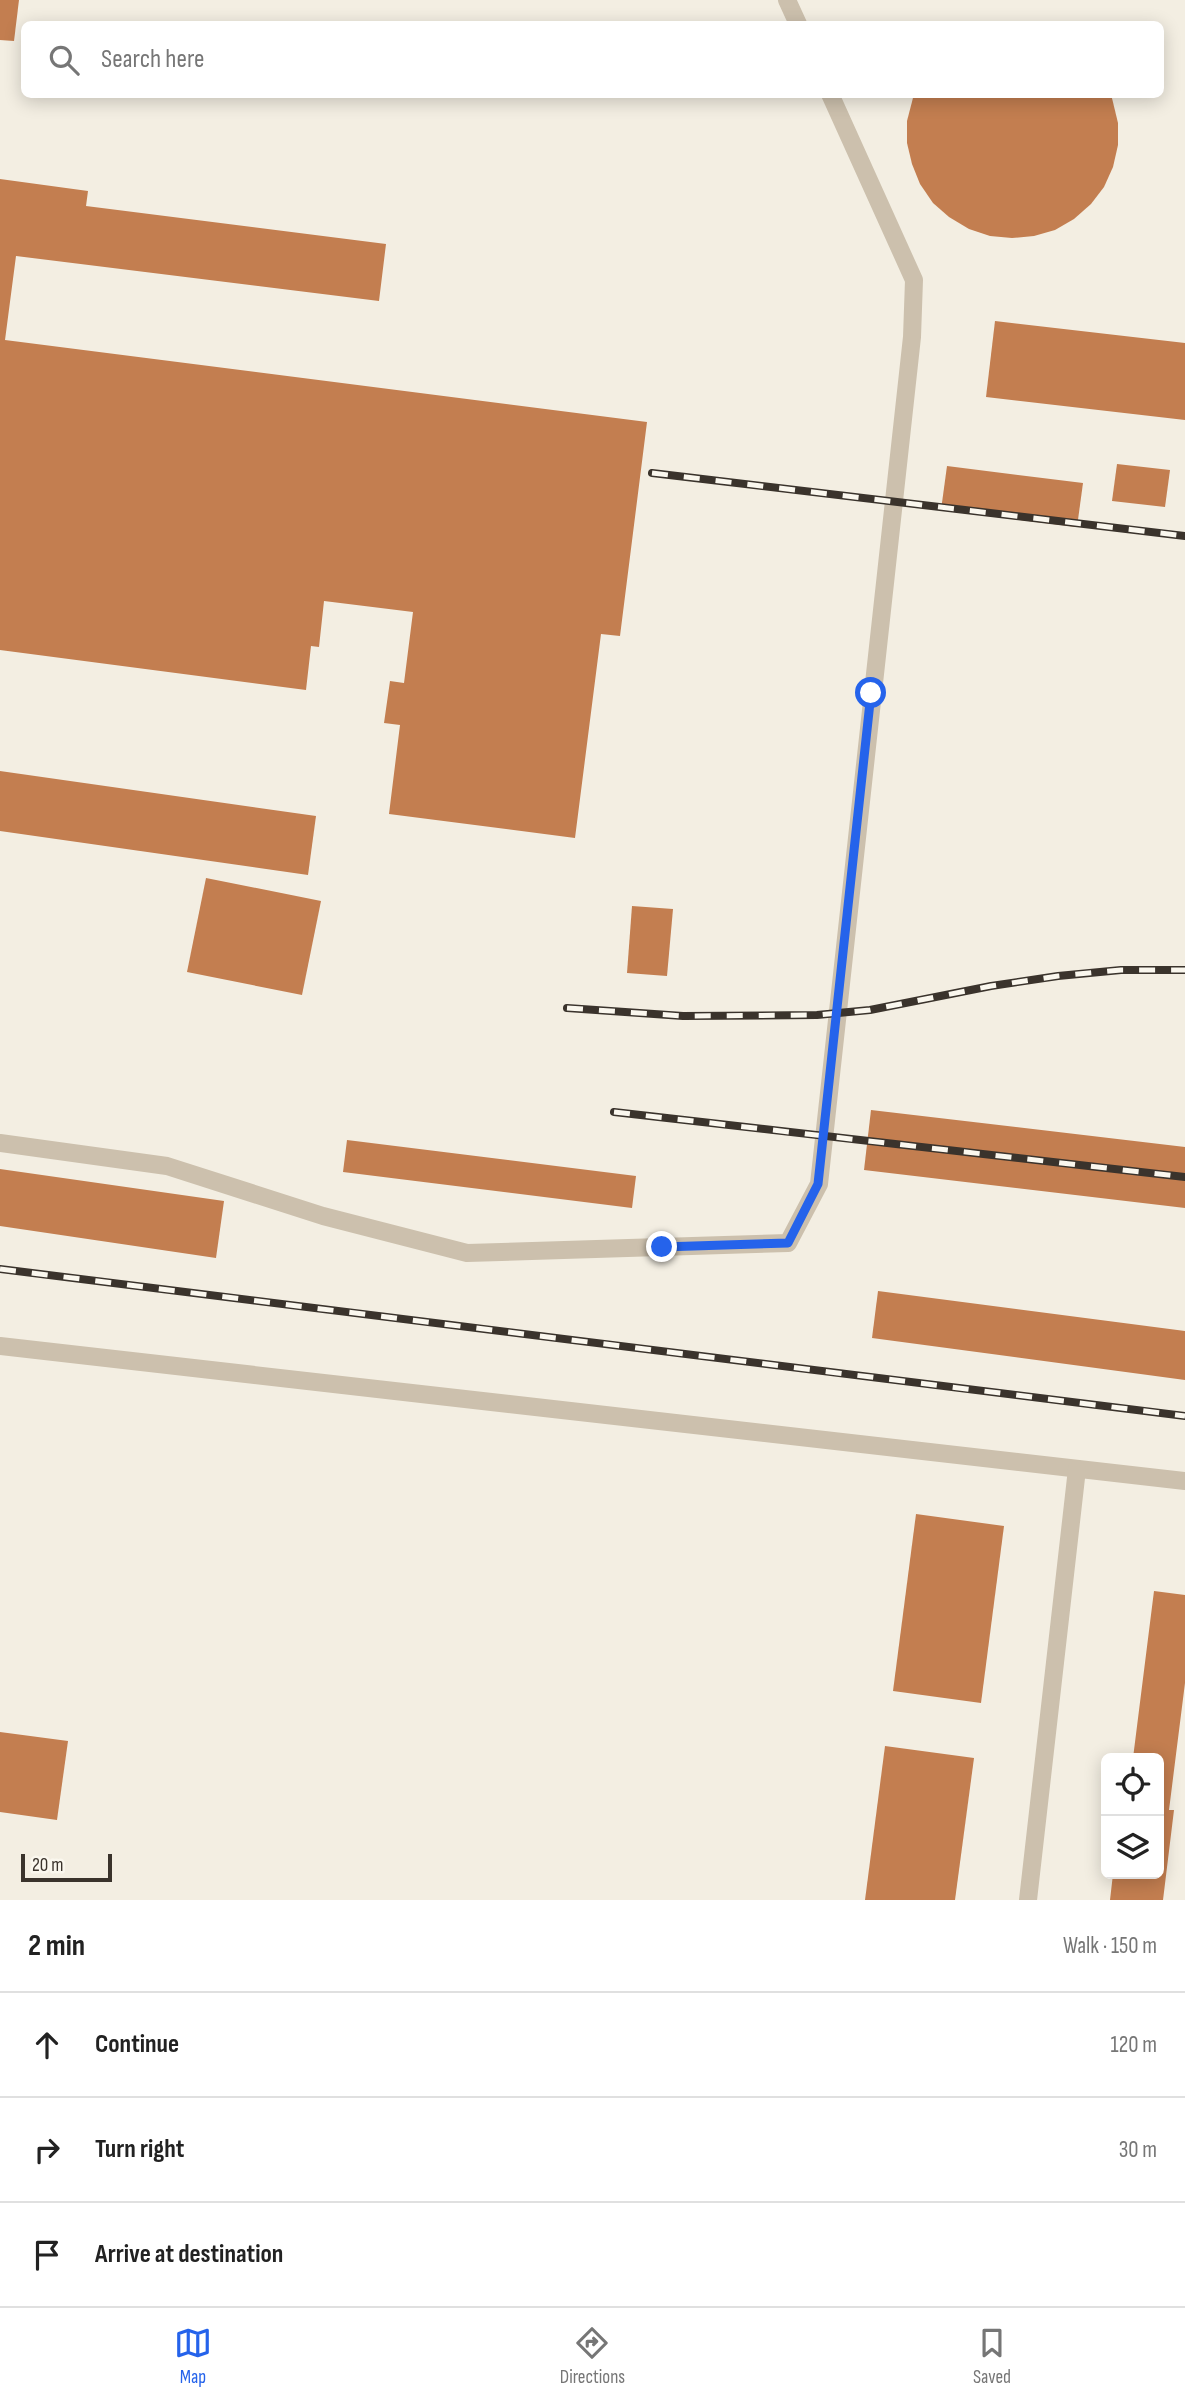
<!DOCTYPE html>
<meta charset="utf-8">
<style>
body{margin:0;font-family:"Sofia Sans Condensed",sans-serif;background:#f2f2f2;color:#222}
.controls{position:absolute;right:21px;bottom:21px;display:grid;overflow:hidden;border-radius:10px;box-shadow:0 4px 18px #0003}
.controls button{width:63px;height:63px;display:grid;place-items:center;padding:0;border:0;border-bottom:2px solid #e0e0e0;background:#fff;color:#222;font:35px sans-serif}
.scale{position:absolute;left:21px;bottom:18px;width:91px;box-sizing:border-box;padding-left:7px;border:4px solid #3a332c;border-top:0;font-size:19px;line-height:24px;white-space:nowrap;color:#3a332c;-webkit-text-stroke:5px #faf7ee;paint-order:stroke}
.stop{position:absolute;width:21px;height:21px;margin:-16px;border:5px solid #2563eb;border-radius:50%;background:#fff}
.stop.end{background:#2563eb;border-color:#fff;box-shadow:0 2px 7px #0008}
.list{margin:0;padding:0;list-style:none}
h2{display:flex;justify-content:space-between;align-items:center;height:91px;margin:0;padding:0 28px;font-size:30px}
h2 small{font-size:23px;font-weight:400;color:#767676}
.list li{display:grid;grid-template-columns:46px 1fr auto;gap:21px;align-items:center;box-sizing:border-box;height:105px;padding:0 28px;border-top:2px solid #e0e0e0}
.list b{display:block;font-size:26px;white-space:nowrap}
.list em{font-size:23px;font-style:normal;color:#767676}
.icon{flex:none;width:38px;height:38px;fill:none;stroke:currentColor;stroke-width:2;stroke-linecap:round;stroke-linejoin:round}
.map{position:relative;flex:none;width:1185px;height:1900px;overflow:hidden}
.search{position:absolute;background:#fff;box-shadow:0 4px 18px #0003;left:21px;right:21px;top:21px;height:77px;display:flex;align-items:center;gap:18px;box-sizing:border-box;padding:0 24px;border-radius:10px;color:#767676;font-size:26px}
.sheet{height:406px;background:#fff}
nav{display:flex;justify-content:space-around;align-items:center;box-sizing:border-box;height:98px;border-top:2px solid #e0e0e0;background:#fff;font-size:19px;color:#767676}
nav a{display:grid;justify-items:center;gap:4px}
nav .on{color:#2563eb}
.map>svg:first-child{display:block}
</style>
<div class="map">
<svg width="1185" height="1900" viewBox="0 0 1185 1900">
<rect width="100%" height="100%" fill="#f3eee2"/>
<!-- building -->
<g fill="#c37e50">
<path d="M 0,0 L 19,0 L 14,41 L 0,40 Z"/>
<path d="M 914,94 L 1111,94 L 1118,123 L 1118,145 L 1113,167 L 1104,187 L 1091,204 L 1074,219 L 1055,230 L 1034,236 L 1012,238 L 990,236 L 969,229 L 949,217 L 933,203 L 920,184 L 912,164 L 907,143 L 907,121 Z"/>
<path d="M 0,179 L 88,191 L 86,206 L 386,244 L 379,301 L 16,256 L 5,340 L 647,422 L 620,636 L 601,634 L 575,838 L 389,814 L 400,725 L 384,723 L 390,681 L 404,683 L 413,612 L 324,601 L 319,647 L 311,646 L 306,690 L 0,650 Z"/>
<path d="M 995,321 L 1185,343 L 1185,420 L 986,397 Z"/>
<path d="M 1117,464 L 1170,470 L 1165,507 L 1112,501 Z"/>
<path d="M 947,466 L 1083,483 L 1077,527 L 941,510 Z"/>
<path d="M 0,771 L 316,816 L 308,875 L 0,831 Z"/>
<path d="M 206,878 L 321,901 L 302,995 L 187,972 Z"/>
<path d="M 632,906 L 673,909 L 667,976 L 627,973 Z"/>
<path d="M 871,1110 L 1185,1147 L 1185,1208 L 864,1170 Z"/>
<path d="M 347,1140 L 636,1176 L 632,1208 L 343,1172 Z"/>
<path d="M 0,1169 L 224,1201 L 216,1258 L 0,1226 Z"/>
<path d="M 878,1291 L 1185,1331 L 1185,1380 L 872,1338 Z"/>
<path d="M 916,1514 L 1004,1526 L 981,1703 L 893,1691 Z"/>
<path d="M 1154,1591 L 1185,1595 L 1185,1683 L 1169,1810 L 1174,1810 L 1163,1900 L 1110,1900 L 1113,1874 L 1159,1874 L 1159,1758 L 1133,1758 Z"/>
<path d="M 0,1732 L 68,1741 L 57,1820 L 0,1812 Z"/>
<path d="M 885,1746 L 974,1758 L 955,1900 L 865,1900 Z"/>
</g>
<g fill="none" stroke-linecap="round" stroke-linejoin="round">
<!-- minor -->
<g stroke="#ccc0ad" stroke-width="18">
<path d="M 787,0 L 798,24"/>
<path d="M 0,1143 L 167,1166 L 323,1216 L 467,1253 L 788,1243 L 819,1184 L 912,337 L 914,280 L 830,94"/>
<path d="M 0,1346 L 1185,1481"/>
<path d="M 1028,1900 L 1077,1469"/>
</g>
<defs>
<g id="rail">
<path d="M 652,473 L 1185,536"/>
<path d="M 567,1008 L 683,1016 L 817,1015 L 870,1010 L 991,986 L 1058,976 L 1121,970 L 1185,970"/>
<path d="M 614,1112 L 1185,1177"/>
<path d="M 0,1269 L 1185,1416"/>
</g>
</defs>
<!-- rail casing -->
<use href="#rail" stroke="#3a332c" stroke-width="8"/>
<!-- rail -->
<use href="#rail" stroke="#faf7ee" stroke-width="5" stroke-dasharray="16" stroke-linecap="butt"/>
</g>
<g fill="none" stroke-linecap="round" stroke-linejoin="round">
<!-- route -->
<path stroke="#2563eb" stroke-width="9" d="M 662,1247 L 788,1243 L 818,1184 L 871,693"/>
</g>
</svg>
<div class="controls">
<button><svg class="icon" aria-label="locate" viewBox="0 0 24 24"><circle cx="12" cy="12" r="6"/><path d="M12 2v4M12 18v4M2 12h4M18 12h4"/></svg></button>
<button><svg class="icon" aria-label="layers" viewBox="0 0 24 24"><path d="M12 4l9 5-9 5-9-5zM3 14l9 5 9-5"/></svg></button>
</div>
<div class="scale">20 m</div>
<div class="stop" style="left:871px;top:693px"></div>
<div class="stop end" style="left:662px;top:1247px"></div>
<div class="search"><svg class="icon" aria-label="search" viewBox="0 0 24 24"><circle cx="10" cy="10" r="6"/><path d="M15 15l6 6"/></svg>Search here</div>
</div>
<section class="sheet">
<h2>2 min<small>Walk · 150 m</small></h2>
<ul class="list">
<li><svg class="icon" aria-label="ahead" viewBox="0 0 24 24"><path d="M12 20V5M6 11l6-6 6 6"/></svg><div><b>Continue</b></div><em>120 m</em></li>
<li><svg class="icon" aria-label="right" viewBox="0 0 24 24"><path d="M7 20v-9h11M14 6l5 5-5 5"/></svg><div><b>Turn right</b></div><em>30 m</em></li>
<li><svg class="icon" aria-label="arrive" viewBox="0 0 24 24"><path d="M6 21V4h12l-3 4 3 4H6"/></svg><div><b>Arrive at destination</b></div></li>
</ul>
</section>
<nav>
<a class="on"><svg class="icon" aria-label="map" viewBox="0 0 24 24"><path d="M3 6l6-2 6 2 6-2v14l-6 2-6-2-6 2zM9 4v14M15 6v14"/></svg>Map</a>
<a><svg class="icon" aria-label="directions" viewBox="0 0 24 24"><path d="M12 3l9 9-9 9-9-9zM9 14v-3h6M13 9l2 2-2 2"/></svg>Directions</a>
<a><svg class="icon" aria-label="saved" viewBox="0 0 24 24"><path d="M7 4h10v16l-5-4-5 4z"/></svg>Saved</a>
</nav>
